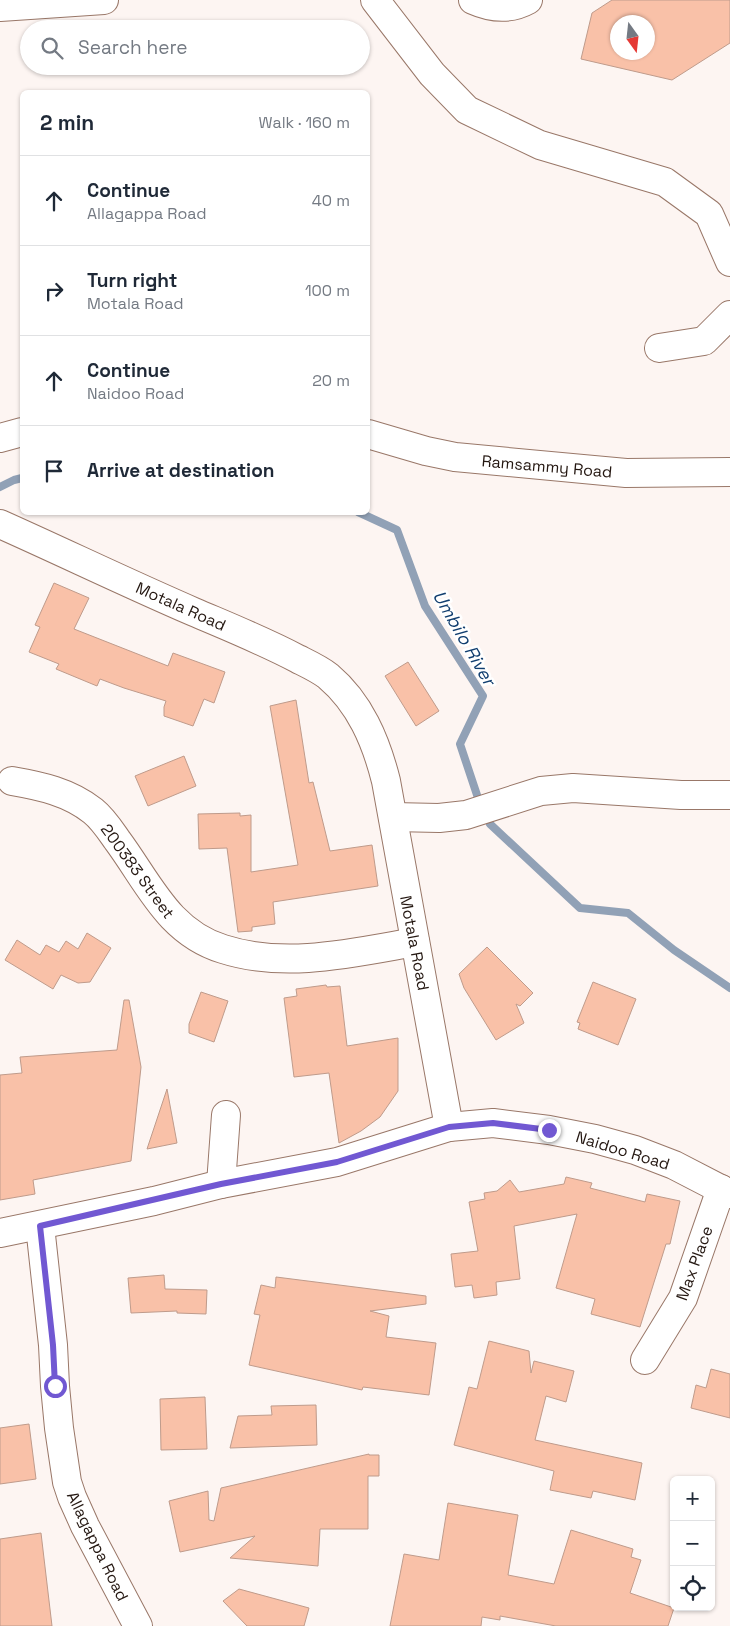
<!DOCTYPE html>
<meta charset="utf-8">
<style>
body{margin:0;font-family:"Space Grotesk",sans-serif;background:#f6f6f7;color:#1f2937}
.controls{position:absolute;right:15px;bottom:15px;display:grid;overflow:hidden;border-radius:8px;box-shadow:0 1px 4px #0004}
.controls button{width:45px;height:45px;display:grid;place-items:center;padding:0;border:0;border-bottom:1px solid #e0e1e3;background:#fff;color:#1f2937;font:25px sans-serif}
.compass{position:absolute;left:610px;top:15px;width:45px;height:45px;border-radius:50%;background:#fff;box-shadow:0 1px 4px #0004;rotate:165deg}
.stop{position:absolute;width:15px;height:15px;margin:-11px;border:4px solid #7158d2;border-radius:50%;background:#fff}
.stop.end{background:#7158d2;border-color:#fff;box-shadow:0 1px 5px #0008}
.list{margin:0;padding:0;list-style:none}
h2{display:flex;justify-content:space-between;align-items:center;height:65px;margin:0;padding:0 20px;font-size:21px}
h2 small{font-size:16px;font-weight:400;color:#747a83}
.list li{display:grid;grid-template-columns:32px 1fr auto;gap:15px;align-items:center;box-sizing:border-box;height:90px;padding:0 20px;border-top:1px solid #e0e1e3}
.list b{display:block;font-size:19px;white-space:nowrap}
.list p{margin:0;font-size:16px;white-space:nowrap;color:#747a83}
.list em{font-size:16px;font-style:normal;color:#747a83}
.icon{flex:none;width:28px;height:28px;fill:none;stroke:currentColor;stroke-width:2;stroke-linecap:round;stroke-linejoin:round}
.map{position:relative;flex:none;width:730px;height:1626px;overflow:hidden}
.search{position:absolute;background:#fff;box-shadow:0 1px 4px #0004;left:20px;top:20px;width:350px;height:55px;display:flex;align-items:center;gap:12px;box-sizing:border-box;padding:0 18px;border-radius:28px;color:#747a83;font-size:19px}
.panel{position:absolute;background:#fff;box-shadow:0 1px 4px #0004;left:20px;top:90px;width:350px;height:425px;border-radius:8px}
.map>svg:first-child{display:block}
</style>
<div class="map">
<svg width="730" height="1626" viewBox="0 0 730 1626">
<rect width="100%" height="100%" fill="#fdf5f2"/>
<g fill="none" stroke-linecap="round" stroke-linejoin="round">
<!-- stream -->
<g stroke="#91a1b6" stroke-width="8">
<path d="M 0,487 L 14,480 L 22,478"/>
<path d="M 358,512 L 397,530 L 425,606 L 483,696 L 460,744 L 479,801"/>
<path d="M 490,824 L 580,908 L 628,913 L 674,950 L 730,988"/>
</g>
</g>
<!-- building -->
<g fill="#f9c1a8" stroke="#bf9b8b" fill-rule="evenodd">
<path d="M 612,0 L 730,0 L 730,43 L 672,80 L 581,59 L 592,13 ZM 618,22 L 648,22 L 648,52 L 618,52 Z"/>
<path d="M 54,583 L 89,598 L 74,629 L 168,666 L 173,653 L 225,672 L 214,703 L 204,699 L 193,726 L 164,716 L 164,707 L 166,701 L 124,688 L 100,679 L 97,686 L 56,669 L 59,664 L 29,652 L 40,627 L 35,625 Z"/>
<path d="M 408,662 L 439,711 L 416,726 L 385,676 Z"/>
<path d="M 296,700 L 309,783 L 313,782 L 330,851 L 372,845 L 378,886 L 273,902 L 275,924 L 252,927 L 252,931 L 238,932 L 227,848 L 199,849 L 198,814 L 240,813 L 240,816 L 251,815 L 251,872 L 298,865 L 270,706 Z"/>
<path d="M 184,756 L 196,786 L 148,806 L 135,776 Z"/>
<path d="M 87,933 L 111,948 L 90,982 L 78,983 L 61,975 L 53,989 L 5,960 L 17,940 L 40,955 L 46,945 L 59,952 L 66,941 L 78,949 Z"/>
<path d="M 487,947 L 533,993 L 520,1006 L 516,1004 L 524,1023 L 496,1040 L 464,988 L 459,974 Z"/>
<path d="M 593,982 L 636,999 L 618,1045 L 578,1029 L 580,1023 L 577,1022 Z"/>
<path d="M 326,985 L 327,987 L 340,986 L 347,1046 L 398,1038 L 398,1091 L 380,1117 L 361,1131 L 339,1143 L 329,1073 L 294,1077 L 284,998 L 297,996 L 296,989 Z"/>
<path d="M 201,992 L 228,1001 L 214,1042 L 189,1033 L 189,1024 Z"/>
<path d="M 124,1000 L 129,1000 L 141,1067 L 131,1161 L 33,1180 L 35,1194 L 0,1200 L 0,1075 L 22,1073 L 20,1057 L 117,1050 Z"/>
<path d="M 167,1089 L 177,1143 L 147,1149 Z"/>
<path d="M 566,1177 L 592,1183 L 590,1188 L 645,1202 L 647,1194 L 680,1201 L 670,1244 L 666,1244 L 640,1327 L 591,1314 L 595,1299 L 556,1288 L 577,1214 L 514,1226 L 520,1279 L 496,1282 L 497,1295 L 474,1298 L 472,1285 L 455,1287 L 451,1254 L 478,1251 L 469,1202 L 485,1199 L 484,1193 L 497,1191 L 510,1180 L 519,1192 L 564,1184 Z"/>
<path d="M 164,1275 L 165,1289 L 207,1290 L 206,1314 L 177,1313 L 177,1311 L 131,1313 L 128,1278 Z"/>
<path d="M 276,1277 L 426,1296 L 426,1304 L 370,1311 L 389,1316 L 386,1337 L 436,1343 L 429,1395 L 363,1387 L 362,1390 L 249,1365 L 260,1315 L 254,1314 L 261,1285 L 275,1288 Z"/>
<path d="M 489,1341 L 529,1351 L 531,1373 L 534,1361 L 574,1371 L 566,1402 L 546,1396 L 535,1440 L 642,1463 L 635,1500 L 593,1491 L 591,1498 L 550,1490 L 554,1471 L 454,1445 L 469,1387 L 477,1389 Z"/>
<path d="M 711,1369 L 730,1374 L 730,1418 L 691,1408 L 696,1385 L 706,1388 Z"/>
<path d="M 205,1397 L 207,1449 L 161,1450 L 160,1399 Z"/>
<path d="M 316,1405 L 317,1445 L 230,1448 L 238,1416 L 272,1415 L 271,1406 Z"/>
<path d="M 29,1424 L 36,1479 L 0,1484 L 0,1428 Z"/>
<path d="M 369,1454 L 369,1455 L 379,1455 L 379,1476 L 368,1476 L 368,1529 L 320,1529 L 318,1566 L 230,1558 L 255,1536 L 180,1552 L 169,1501 L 208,1491 L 209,1520 L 214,1521 L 221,1488 Z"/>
<path d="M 448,1503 L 518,1515 L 508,1575 L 554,1584 L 571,1530 L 633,1549 L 631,1557 L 641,1560 L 630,1593 L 674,1608 L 668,1626 L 556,1626 L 500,1616 L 500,1620 L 482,1617 L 481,1626 L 390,1626 L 404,1554 L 439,1560 Z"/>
<path d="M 41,1533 L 52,1626 L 0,1626 L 0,1539 Z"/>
<path d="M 239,1589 L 309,1608 L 304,1626 L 247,1626 L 223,1601 Z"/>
</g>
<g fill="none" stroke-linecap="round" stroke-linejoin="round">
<defs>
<g id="minor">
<path d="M 375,0 L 432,74 L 467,110 L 540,145 L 665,182 L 709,214 L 730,262"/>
<path d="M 473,0 C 491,8 510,10 528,0"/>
<path d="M 0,7 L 104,0"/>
<path d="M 659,348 L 704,341 L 730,315"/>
<path d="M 368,434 L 426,451 L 455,457 L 626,473 L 730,472"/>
<path d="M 0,438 L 22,432"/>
<path d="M 0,524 C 65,553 129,584 194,612 C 229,627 264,641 298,659 C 308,664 319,669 328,676 C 360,703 376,741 386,781 L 449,1127"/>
<path d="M 12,781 C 41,786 69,792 93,811 C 103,819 110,830 117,840 C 149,883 168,932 223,949 C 285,969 352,953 415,942"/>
<path d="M 393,817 L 439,818 L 466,815 L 541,791 L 573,788 L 681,795 L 730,795"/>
<path d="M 221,1184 L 226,1115"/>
<path d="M 40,1226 L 53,1345 L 55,1386 L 59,1428 L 67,1482 L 72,1497 L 85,1526 L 138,1626"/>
<path d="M 0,1233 L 154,1201 L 221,1184 L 337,1162 L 449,1127 L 493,1123 L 549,1130 L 595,1139 L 635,1150 L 674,1165 L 730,1194"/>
<path d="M 645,1360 L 683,1298 L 721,1189"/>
</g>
</defs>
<!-- minor casing -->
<use href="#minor" stroke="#997768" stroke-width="30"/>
<!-- minor -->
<use href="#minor" stroke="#fff" stroke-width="28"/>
</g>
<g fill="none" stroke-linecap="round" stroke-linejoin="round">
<!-- route -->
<path stroke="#7158d2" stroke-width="6" d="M 55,1386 L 53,1345 L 40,1226 L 221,1184 L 337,1162 L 449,1127 L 493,1123 L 549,1130"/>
</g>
<g text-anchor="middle" stroke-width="5" stroke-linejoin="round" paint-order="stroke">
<!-- street labels -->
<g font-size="16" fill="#241711" stroke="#fff">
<text transform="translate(547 466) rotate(5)" y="6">Ramsammy Road</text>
<text transform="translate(181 606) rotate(24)" y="6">Motala Road</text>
<text transform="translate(138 871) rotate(54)" y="6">200383 Street</text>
<text transform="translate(415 943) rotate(79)" y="6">Motala Road</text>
<text transform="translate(623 1150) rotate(17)" y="6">Naidoo Road</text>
<text transform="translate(694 1263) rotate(-70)" y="6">Max Place</text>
<text transform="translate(98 1546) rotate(64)" y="6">Allagappa Road</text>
</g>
<!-- water labels -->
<g font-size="18" font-style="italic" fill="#113e6f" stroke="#fff">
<text transform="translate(464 638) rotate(60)" y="6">Umbilo River</text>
</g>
</g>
</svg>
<div class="controls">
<button>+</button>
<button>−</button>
<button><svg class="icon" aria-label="locate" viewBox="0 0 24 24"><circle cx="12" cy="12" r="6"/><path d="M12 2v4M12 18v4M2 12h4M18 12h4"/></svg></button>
</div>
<svg class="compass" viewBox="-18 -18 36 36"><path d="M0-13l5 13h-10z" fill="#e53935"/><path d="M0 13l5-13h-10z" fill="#747a83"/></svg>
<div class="stop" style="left:55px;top:1386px"></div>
<div class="stop end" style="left:549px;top:1130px"></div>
<div class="search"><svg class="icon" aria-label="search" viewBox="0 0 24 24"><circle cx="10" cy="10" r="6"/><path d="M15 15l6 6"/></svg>Search here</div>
<section class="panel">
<h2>2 min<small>Walk · 160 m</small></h2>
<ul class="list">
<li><svg class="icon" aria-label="ahead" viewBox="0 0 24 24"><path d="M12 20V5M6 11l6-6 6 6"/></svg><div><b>Continue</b><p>Allagappa Road</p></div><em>40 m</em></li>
<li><svg class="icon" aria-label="right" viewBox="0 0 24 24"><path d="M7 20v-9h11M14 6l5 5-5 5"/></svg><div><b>Turn right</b><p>Motala Road</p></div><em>100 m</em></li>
<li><svg class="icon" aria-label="ahead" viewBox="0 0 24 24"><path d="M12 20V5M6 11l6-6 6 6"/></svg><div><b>Continue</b><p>Naidoo Road</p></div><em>20 m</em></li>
<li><svg class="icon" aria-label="arrive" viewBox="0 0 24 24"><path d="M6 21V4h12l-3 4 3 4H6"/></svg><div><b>Arrive at destination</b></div></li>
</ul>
</section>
</div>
